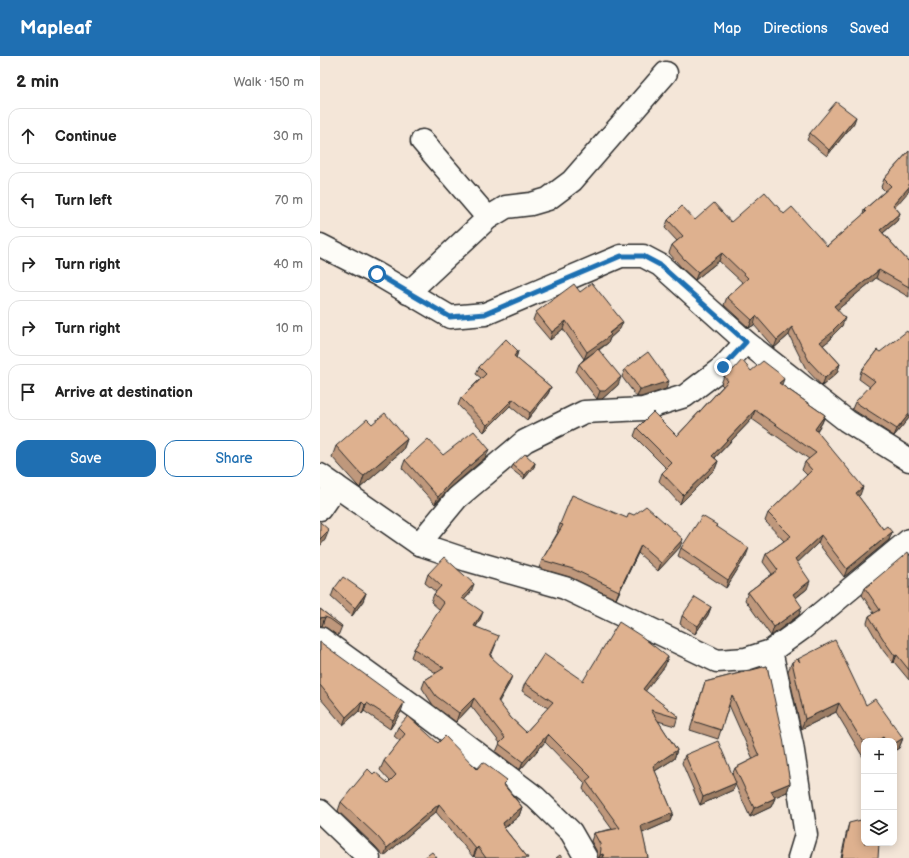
<!DOCTYPE html>
<meta charset="utf-8">
<style>
body{margin:0;font-family:"Balsamiq Sans",sans-serif;background:#f6f6f6;color:#222}
.controls{position:absolute;right:12px;bottom:12px;display:grid;overflow:hidden;border-radius:8px;box-shadow:0 2px 10px #0003}
.controls button{width:36px;height:36px;display:grid;place-items:center;padding:0;border:0;border-bottom:1px solid #e0e0e0;background:#fff;color:#222;font:20px sans-serif}
.stop{position:absolute;width:12px;height:12px;margin:-9px;border:3px solid #1f6fb2;border-radius:50%;background:#fff}
.stop.end{background:#1f6fb2;border-color:#fff;box-shadow:0 1px 4px #0008}
.list{margin:0;padding:0;list-style:none}
h2{display:flex;justify-content:space-between;align-items:center;height:52px;margin:0;padding:0 16px;font-size:17px}
h2 small{font-size:13px;font-weight:400;color:#767676}
.list li{display:grid;grid-template-columns:26px 1fr auto;gap:12px;align-items:center;box-sizing:border-box;height:56px;margin:0 8px 8px;padding:0 8px;border:1px solid #e0e0e0;border-radius:12px}
.list b{display:block;font-size:15px;white-space:nowrap}
.list em{font-size:13px;font-style:normal;color:#767676}
.actions{display:flex;gap:8px;padding:12px 16px}
.actions a{flex:1;padding:9px 0;border:1px solid #1f6fb2;border-radius:12px;text-align:center;font-size:14px;color:#1f6fb2}
.actions .main{background:#1f6fb2;color:#fff}
.icon{flex:none;width:22px;height:22px;fill:none;stroke:currentColor;stroke-width:2;stroke-linecap:round;stroke-linejoin:round}
.map{position:relative;flex:none;width:589px;height:802px;overflow:hidden}
header{display:flex;align-items:center;gap:24px;box-sizing:border-box;height:56px;padding:0 20px;background:#1f6fb2;color:#fff}
header strong{font-size:19px}
nav{display:flex;gap:22px;margin-inline-start:auto;font-size:14px}
main{display:flex}
aside{flex:1;background:#fff}
.map>svg:first-child{display:block}
</style>
<header>
<strong>Mapleaf</strong>
<nav><a>Map</a><a>Directions</a><a>Saved</a></nav>
</header>
<main>
<aside>
<h2>2 min<small>Walk · 150 m</small></h2>
<ul class="list">
<li><svg class="icon" aria-label="ahead" viewBox="0 0 24 24"><path d="M12 20V5M6 11l6-6 6 6"/></svg><div><b>Continue</b></div><em>30 m</em></li>
<li><svg class="icon" aria-label="left" viewBox="0 0 24 24"><path d="M17 20v-9H6M10 6l-5 5 5 5"/></svg><div><b>Turn left</b></div><em>70 m</em></li>
<li><svg class="icon" aria-label="right" viewBox="0 0 24 24"><path d="M7 20v-9h11M14 6l5 5-5 5"/></svg><div><b>Turn right</b></div><em>40 m</em></li>
<li><svg class="icon" aria-label="right" viewBox="0 0 24 24"><path d="M7 20v-9h11M14 6l5 5-5 5"/></svg><div><b>Turn right</b></div><em>10 m</em></li>
<li><svg class="icon" aria-label="arrive" viewBox="0 0 24 24"><path d="M6 21V4h12l-3 4 3 4H6"/></svg><div><b>Arrive at destination</b></div></li>
</ul>
<div class="actions"><a class="main">Save</a><a>Share</a></div>
</aside>
<div class="map">
<svg width="589" height="802" viewBox="0 0 589 802">
<rect width="100%" height="100%" fill="#f4e6d8"/>
<filter id="ink" filterUnits="userSpaceOnUse"><feTurbulence type="fractalNoise" baseFrequency=".025" numOctaves="2"/><feDisplacementMap in="SourceGraphic" scale="8" xChannelSelector="R" yChannelSelector="G"/><feConvolveMatrix kernelMatrix="1 2 1 2 8 2 1 2 1" color-interpolation-filters="sRGB"/></filter>
<g filter="url(#ink)">
<g fill="none" stroke-linecap="round" stroke-linejoin="round">
<defs>
<g id="minor">
<path d="M 102,85 L 168,162"/>
<path d="M 0,189 L 57,218 L 130,261 L 165,258 L 301,200 L 323,200 L 340,209 L 426,286 L 527,365 L 589,404"/>
<path d="M 88,237 L 168,162 L 186,151 L 211,148 L 228,143 L 252,125 L 346,17"/>
<path d="M 0,419 L 99,488 L 147,504 L 245,532 L 397,605 L 426,603 L 451,595 L 483,572 L 589,484"/>
<path d="M 0,453 L 16,430"/>
<path d="M 99,488 L 137,442 L 205,385 L 264,356 L 323,353 L 365,340 L 403,311 L 426,286"/>
<path d="M 0,582 L 105,658 L 215,741 L 251,776 L 266,802"/>
<path d="M 451,595 L 472,689 L 486,779 L 479,802"/>
<path d="M 0,755 L 49,802"/>
</g>
</defs>
<!-- minor casing -->
<use href="#minor" stroke="#2b2b2b" stroke-width="25"/>
<!-- minor -->
<use href="#minor" stroke="#fdfcf7" stroke-width="22"/>
</g>
<!-- wall -->
<g fill="#bf987b" stroke="#2b2b2b">
<path d="M 534,67 L 507,100 L 487,84 L 490,77 Z"/>
<path d="M 589,95 L 575,151 L 580,157 L 577,165 L 563,177 L 588,205 L 589,203 L 589,241 L 556,222 L 517,254 L 522,270 L 512,280 L 511,283 L 503,289 L 520,308 L 517,317 L 502,330 L 486,313 L 469,279 L 454,292 L 434,269 L 429,272 L 404,249 L 407,241 L 423,227 L 399,205 L 375,224 L 361,211 L 349,197 L 352,189 L 357,185 L 345,172 L 348,164 L 375,164 L 411,166 L 464,158 L 507,190 L 543,159 L 544,154 L 565,135 L 561,131 L 564,123 Z"/>
<path d="M 260,236 L 300,273 L 290,282 L 288,287 L 279,294 L 298,329 L 282,343 L 277,343 L 256,316 L 259,308 L 264,303 L 243,273 L 230,284 L 213,264 L 216,256 Z"/>
<path d="M 557,294 L 589,362 L 574,380 L 532,353 L 535,346 L 550,331 L 539,323 L 541,315 Z"/>
<path d="M 198,295 L 196,302 L 231,331 L 228,338 L 207,364 L 190,350 L 164,376 L 138,349 L 141,342 L 161,322 L 156,318 L 159,311 Z"/>
<path d="M 305,313 L 346,333 L 321,341 L 317,341 L 302,321 Z"/>
<path d="M 431,315 L 462,329 L 505,359 L 502,367 L 497,375 L 540,439 L 538,440 L 563,473 L 572,476 L 569,484 L 524,521 L 498,487 L 477,507 L 487,533 L 476,542 L 479,559 L 451,580 L 425,544 L 428,536 L 452,518 L 443,506 L 446,498 L 464,485 L 445,465 L 448,457 L 487,419 L 482,414 L 485,406 L 489,403 L 432,363 L 395,402 L 398,405 L 395,413 L 360,448 L 339,425 L 342,417 L 347,413 L 314,380 L 317,372 L 357,380 L 403,330 L 401,328 L 404,320 Z"/>
<path d="M 52,368 L 87,383 L 83,394 L 40,432 L 37,429 L 12,401 L 16,390 Z"/>
<path d="M 123,399 L 166,401 L 129,433 L 115,448 L 82,412 L 85,404 Z"/>
<path d="M 215,407 L 214,411 L 204,423 L 191,413 L 193,409 Z"/>
<path d="M 240,468 L 360,491 L 338,515 L 318,497 L 296,543 L 250,521 L 219,512 L 222,504 L 238,476 L 237,476 Z"/>
<path d="M 361,492 L 426,500 L 406,532 L 358,500 Z"/>
<path d="M 589,498 L 589,624 L 574,606 L 573,607 L 562,593 L 547,567 L 549,560 L 554,557 L 542,539 L 545,532 Z"/>
<path d="M 108,518 L 151,536 L 144,544 L 160,564 L 156,571 L 176,588 L 171,600 L 189,628 L 178,646 L 191,662 L 206,676 L 228,652 L 202,635 L 205,627 L 263,625 L 345,610 L 325,635 L 358,660 L 355,670 L 338,665 L 357,694 L 354,703 L 335,715 L 353,757 L 350,765 L 322,777 L 328,802 L 278,802 L 277,796 L 271,785 L 274,777 L 292,773 L 263,733 L 265,727 L 225,686 L 200,714 L 176,696 L 180,687 L 151,650 L 136,666 L 113,649 L 102,632 L 105,624 L 116,617 L 91,601 L 94,593 L 120,554 L 111,546 L 114,538 L 116,536 L 105,527 Z"/>
<path d="M 14,533 L 46,537 L 43,545 L 32,560 L 11,541 Z"/>
<path d="M 391,551 L 388,559 L 375,578 L 360,568 L 362,560 Z"/>
<path d="M 0,553 L 22,570 L 18,580 L 7,572 L 2,570 L 0,570 Z"/>
<path d="M 0,586 L 81,656 L 70,673 L 44,655 L 42,658 L 39,655 L 23,669 L 0,642 Z"/>
<path d="M 478,603 L 546,649 L 583,682 L 579,692 L 574,695 L 574,685 L 544,685 L 544,700 L 543,701 L 516,656 L 481,673 L 468,615 L 472,606 L 478,604 Z"/>
<path d="M 447,610 L 470,727 L 467,736 L 454,741 L 455,742 L 451,751 L 430,761 L 415,728 L 413,734 L 380,749 L 362,707 L 365,699 L 412,719 L 415,712 L 433,703 L 409,649 L 398,683 L 370,674 L 385,626 Z"/>
<path d="M 78,671 L 118,687 L 157,713 L 185,729 L 202,751 L 199,760 L 184,772 L 208,802 L 156,802 L 154,800 L 153,801 L 116,756 L 64,800 L 55,790 L 18,755 L 21,746 L 53,718 L 68,727 L 70,725 L 60,714 L 64,705 L 80,685 L 74,680 Z"/>
<path d="M 529,767 L 544,787 L 558,802 L 521,802 L 527,774 Z"/>
</g>
<!-- shaded-wall -->
<g fill="#9b7c64" stroke="#2b2b2b">
<path d="M 536,61 L 534,67 L 507,100 L 509,94 Z"/>
<path d="M 589,131 L 589,135 L 570,157 L 573,149 Z"/>
<path d="M 580,157 L 577,165 L 557,182 L 560,174 Z"/>
<path d="M 402,197 L 399,205 L 375,224 L 378,216 Z"/>
<path d="M 559,214 L 556,222 L 511,259 L 514,250 Z"/>
<path d="M 436,260 L 434,269 L 429,272 L 432,264 Z"/>
<path d="M 525,262 L 522,270 L 512,280 L 511,283 L 497,294 L 500,286 Z"/>
<path d="M 246,265 L 243,273 L 230,284 L 232,276 Z"/>
<path d="M 303,266 L 300,273 L 290,282 L 288,287 L 264,303 L 267,296 Z"/>
<path d="M 472,271 L 469,279 L 454,292 L 457,284 Z"/>
<path d="M 198,295 L 196,302 L 194,300 Z"/>
<path d="M 520,308 L 517,317 L 502,330 L 505,322 Z"/>
<path d="M 301,321 L 298,329 L 282,343 L 277,343 L 280,335 Z"/>
<path d="M 464,323 L 461,331 L 459,327 Z"/>
<path d="M 349,325 L 346,333 L 321,341 L 317,341 L 320,333 Z"/>
<path d="M 231,331 L 228,338 L 207,364 L 210,357 Z"/>
<path d="M 193,343 L 190,350 L 164,376 L 167,369 Z"/>
<path d="M 435,354 L 432,363 L 389,408 L 392,400 Z"/>
<path d="M 589,358 L 589,362 L 574,380 L 577,373 Z"/>
<path d="M 505,359 L 502,367 L 492,381 L 495,373 Z"/>
<path d="M 87,383 L 83,394 L 40,432 L 44,420 Z"/>
<path d="M 169,393 L 166,401 L 129,433 L 115,448 L 118,441 L 132,425 Z"/>
<path d="M 398,405 L 395,413 L 360,448 L 363,439 Z"/>
<path d="M 215,407 L 214,411 L 204,423 L 205,419 Z"/>
<path d="M 543,431 L 540,439 L 533,445 L 536,437 Z"/>
<path d="M 9,474 L 5,484 L 0,490 L 0,483 Z"/>
<path d="M 572,476 L 569,484 L 524,521 L 527,513 Z"/>
<path d="M 501,479 L 498,487 L 472,512 L 475,503 Z"/>
<path d="M 363,483 L 360,491 L 338,515 L 341,507 Z"/>
<path d="M 321,489 L 318,497 L 296,543 L 299,535 Z"/>
<path d="M 429,492 L 426,500 L 406,532 L 408,524 Z"/>
<path d="M 490,525 L 487,533 L 470,546 L 473,538 Z"/>
<path d="M 154,528 L 151,536 L 139,550 L 142,542 Z"/>
<path d="M 46,537 L 43,545 L 32,560 L 35,552 Z"/>
<path d="M 391,551 L 388,559 L 375,578 L 378,570 Z"/>
<path d="M 482,551 L 479,559 L 451,580 L 454,571 Z"/>
<path d="M 163,556 L 160,564 L 151,578 L 154,570 Z"/>
<path d="M 5,561 L 2,570 L 0,570 L 0,562 Z"/>
<path d="M 577,599 L 574,606 L 573,607 L 575,600 Z"/>
<path d="M 348,601 L 345,610 L 320,642 L 323,633 Z"/>
<path d="M 192,620 L 189,628 L 175,653 L 178,645 Z"/>
<path d="M 154,642 L 151,650 L 136,666 L 139,657 Z"/>
<path d="M 42,646 L 39,655 L 23,669 L 26,661 Z"/>
<path d="M 47,647 L 44,655 L 42,658 L 45,649 Z"/>
<path d="M 84,647 L 81,656 L 70,673 L 73,664 Z"/>
<path d="M 519,647 L 516,656 L 481,673 L 485,663 Z"/>
<path d="M 228,678 L 225,686 L 200,714 L 203,706 Z"/>
<path d="M 563,681 L 562,685 L 557,685 Z"/>
<path d="M 583,682 L 579,692 L 574,695 L 574,688 Z"/>
<path d="M 357,694 L 354,703 L 330,718 L 333,710 Z"/>
<path d="M 416,727 L 413,734 L 380,749 L 383,741 Z"/>
<path d="M 470,727 L 467,736 L 448,744 L 451,735 Z"/>
<path d="M 455,742 L 451,751 L 430,761 L 434,752 Z"/>
<path d="M 119,748 L 116,756 L 64,800 L 67,792 Z"/>
<path d="M 202,751 L 199,760 L 183,773 L 183,767 Z"/>
<path d="M 353,757 L 350,765 L 318,779 L 321,770 Z"/>
<path d="M 158,791 L 154,800 L 153,801 L 156,793 Z"/>
<path d="M 283,798 L 282,802 L 279,802 L 280,799 Z"/>
</g>
<!-- building -->
<g fill="#deb18f" stroke="#2b2b2b">
<path d="M 516,46 L 536,61 L 509,94 L 490,77 Z"/>
<path d="M 589,95 L 589,131 L 573,149 L 580,157 L 560,174 L 588,205 L 589,203 L 589,231 L 559,214 L 514,250 L 525,262 L 513,274 L 514,275 L 500,286 L 520,308 L 505,322 L 489,305 L 472,271 L 457,284 L 436,260 L 432,264 L 407,241 L 428,222 L 402,197 L 378,216 L 364,203 L 352,189 L 363,180 L 348,164 L 362,150 L 375,164 L 394,147 L 411,166 L 445,136 L 464,158 L 472,151 L 507,190 L 546,156 L 544,154 L 571,130 L 564,123 Z"/>
<path d="M 272,227 L 303,266 L 289,277 L 291,279 L 267,296 L 246,265 L 232,276 L 216,256 L 254,228 L 260,236 Z"/>
<path d="M 587,275 L 589,278 L 589,358 L 577,373 L 535,346 L 555,325 L 541,315 L 557,294 L 560,296 Z"/>
<path d="M 186,283 L 198,295 L 194,300 L 231,331 L 210,357 L 193,343 L 167,369 L 141,342 L 166,318 L 159,311 Z"/>
<path d="M 278,293 L 301,321 L 285,335 L 280,335 L 259,308 Z"/>
<path d="M 328,296 L 349,325 L 324,333 L 320,333 L 305,313 Z"/>
<path d="M 422,304 L 431,315 L 443,305 L 460,318 L 464,323 L 459,327 L 505,359 L 495,373 L 543,431 L 536,437 L 563,473 L 567,470 L 572,476 L 527,513 L 501,479 L 475,503 L 490,525 L 473,538 L 482,551 L 454,571 L 428,536 L 458,514 L 446,498 L 471,480 L 448,457 L 492,414 L 485,406 L 496,397 L 435,354 L 392,400 L 398,405 L 363,439 L 342,417 L 352,407 L 317,372 L 333,356 L 357,380 L 408,325 L 404,320 L 414,313 Z"/>
<path d="M 65,357 L 87,383 L 44,420 L 41,418 L 16,390 L 47,363 L 52,368 Z"/>
<path d="M 154,375 L 169,393 L 132,425 L 118,441 L 85,404 L 108,383 L 123,399 Z"/>
<path d="M 205,398 L 215,407 L 205,419 L 193,409 Z"/>
<path d="M 252,439 L 307,462 L 309,457 L 314,459 L 326,450 L 363,483 L 341,507 L 321,489 L 299,535 L 253,513 L 222,504 L 243,469 L 240,468 Z"/>
<path d="M 382,460 L 397,469 L 396,470 L 429,492 L 408,524 L 361,492 Z"/>
<path d="M 0,466 L 9,474 L 0,483 Z"/>
<path d="M 588,496 L 589,498 L 589,614 L 577,599 L 575,600 L 565,586 L 549,560 L 560,554 L 545,532 Z"/>
<path d="M 124,501 L 154,528 L 142,542 L 163,556 L 154,570 L 179,580 L 170,600 L 192,620 L 178,645 L 191,662 L 206,676 L 233,646 L 205,627 L 224,598 L 263,625 L 299,566 L 321,580 L 348,601 L 323,633 L 358,660 L 358,662 L 331,654 L 357,694 L 333,710 L 353,757 L 321,770 L 328,802 L 284,802 L 283,798 L 280,799 L 281,793 L 280,788 L 274,777 L 300,772 L 266,725 L 271,721 L 228,678 L 203,706 L 179,688 L 185,682 L 154,642 L 139,657 L 116,640 L 105,624 L 124,612 L 94,593 L 124,547 L 114,538 L 121,530 L 108,518 Z"/>
<path d="M 23,521 L 46,537 L 35,552 L 14,533 Z"/>
<path d="M 375,541 L 391,551 L 378,570 L 362,560 Z"/>
<path d="M 0,553 L 22,570 L 21,571 L 10,563 L 5,561 L 0,562 Z"/>
<path d="M 515,584 L 546,649 L 555,643 L 583,682 L 574,688 L 574,685 L 566,685 L 563,681 L 557,685 L 544,685 L 544,688 L 519,647 L 485,663 L 472,606 L 477,603 L 480,606 L 478,603 Z"/>
<path d="M 0,586 L 84,647 L 73,664 L 47,647 L 45,649 L 42,646 L 26,661 L 0,629 Z"/>
<path d="M 447,610 L 463,682 L 470,727 L 451,735 L 455,742 L 434,752 L 415,712 L 439,700 L 412,639 L 401,674 L 373,665 L 385,626 Z"/>
<path d="M 88,660 L 118,687 L 125,680 L 157,713 L 163,706 L 187,724 L 183,728 L 202,751 L 183,767 L 184,770 L 183,771 L 208,802 L 166,802 L 158,791 L 156,793 L 119,748 L 67,792 L 58,781 L 21,746 L 48,713 L 53,718 L 55,716 L 68,727 L 76,719 L 64,705 L 85,678 L 78,671 Z"/>
<path d="M 398,685 L 416,727 L 383,741 L 365,699 Z"/>
<path d="M 541,764 L 544,774 L 544,787 L 559,787 L 558,802 L 522,802 L 529,767 Z"/>
<path d="M 112,796 L 117,802 L 104,802 Z"/>
<path d="M 240,799 L 242,802 L 236,802 Z"/>
</g>
</g>
<g fill="none" stroke-linecap="round" stroke-linejoin="round" filter="url(#ink)">
<!-- route -->
<path stroke="#1f6fb2" stroke-width="5" d="M 57,218 L 130,261 L 165,258 L 301,200 L 323,200 L 340,209 L 426,286 L 403,311"/>
</g>
</svg>
<div class="controls">
<button>+</button>
<button>−</button>
<button><svg class="icon" aria-label="layers" viewBox="0 0 24 24"><path d="M12 4l9 5-9 5-9-5zM3 14l9 5 9-5"/></svg></button>
</div>
<div class="stop" style="left:57px;top:218px"></div>
<div class="stop end" style="left:403px;top:311px"></div>
</div>
</main>
